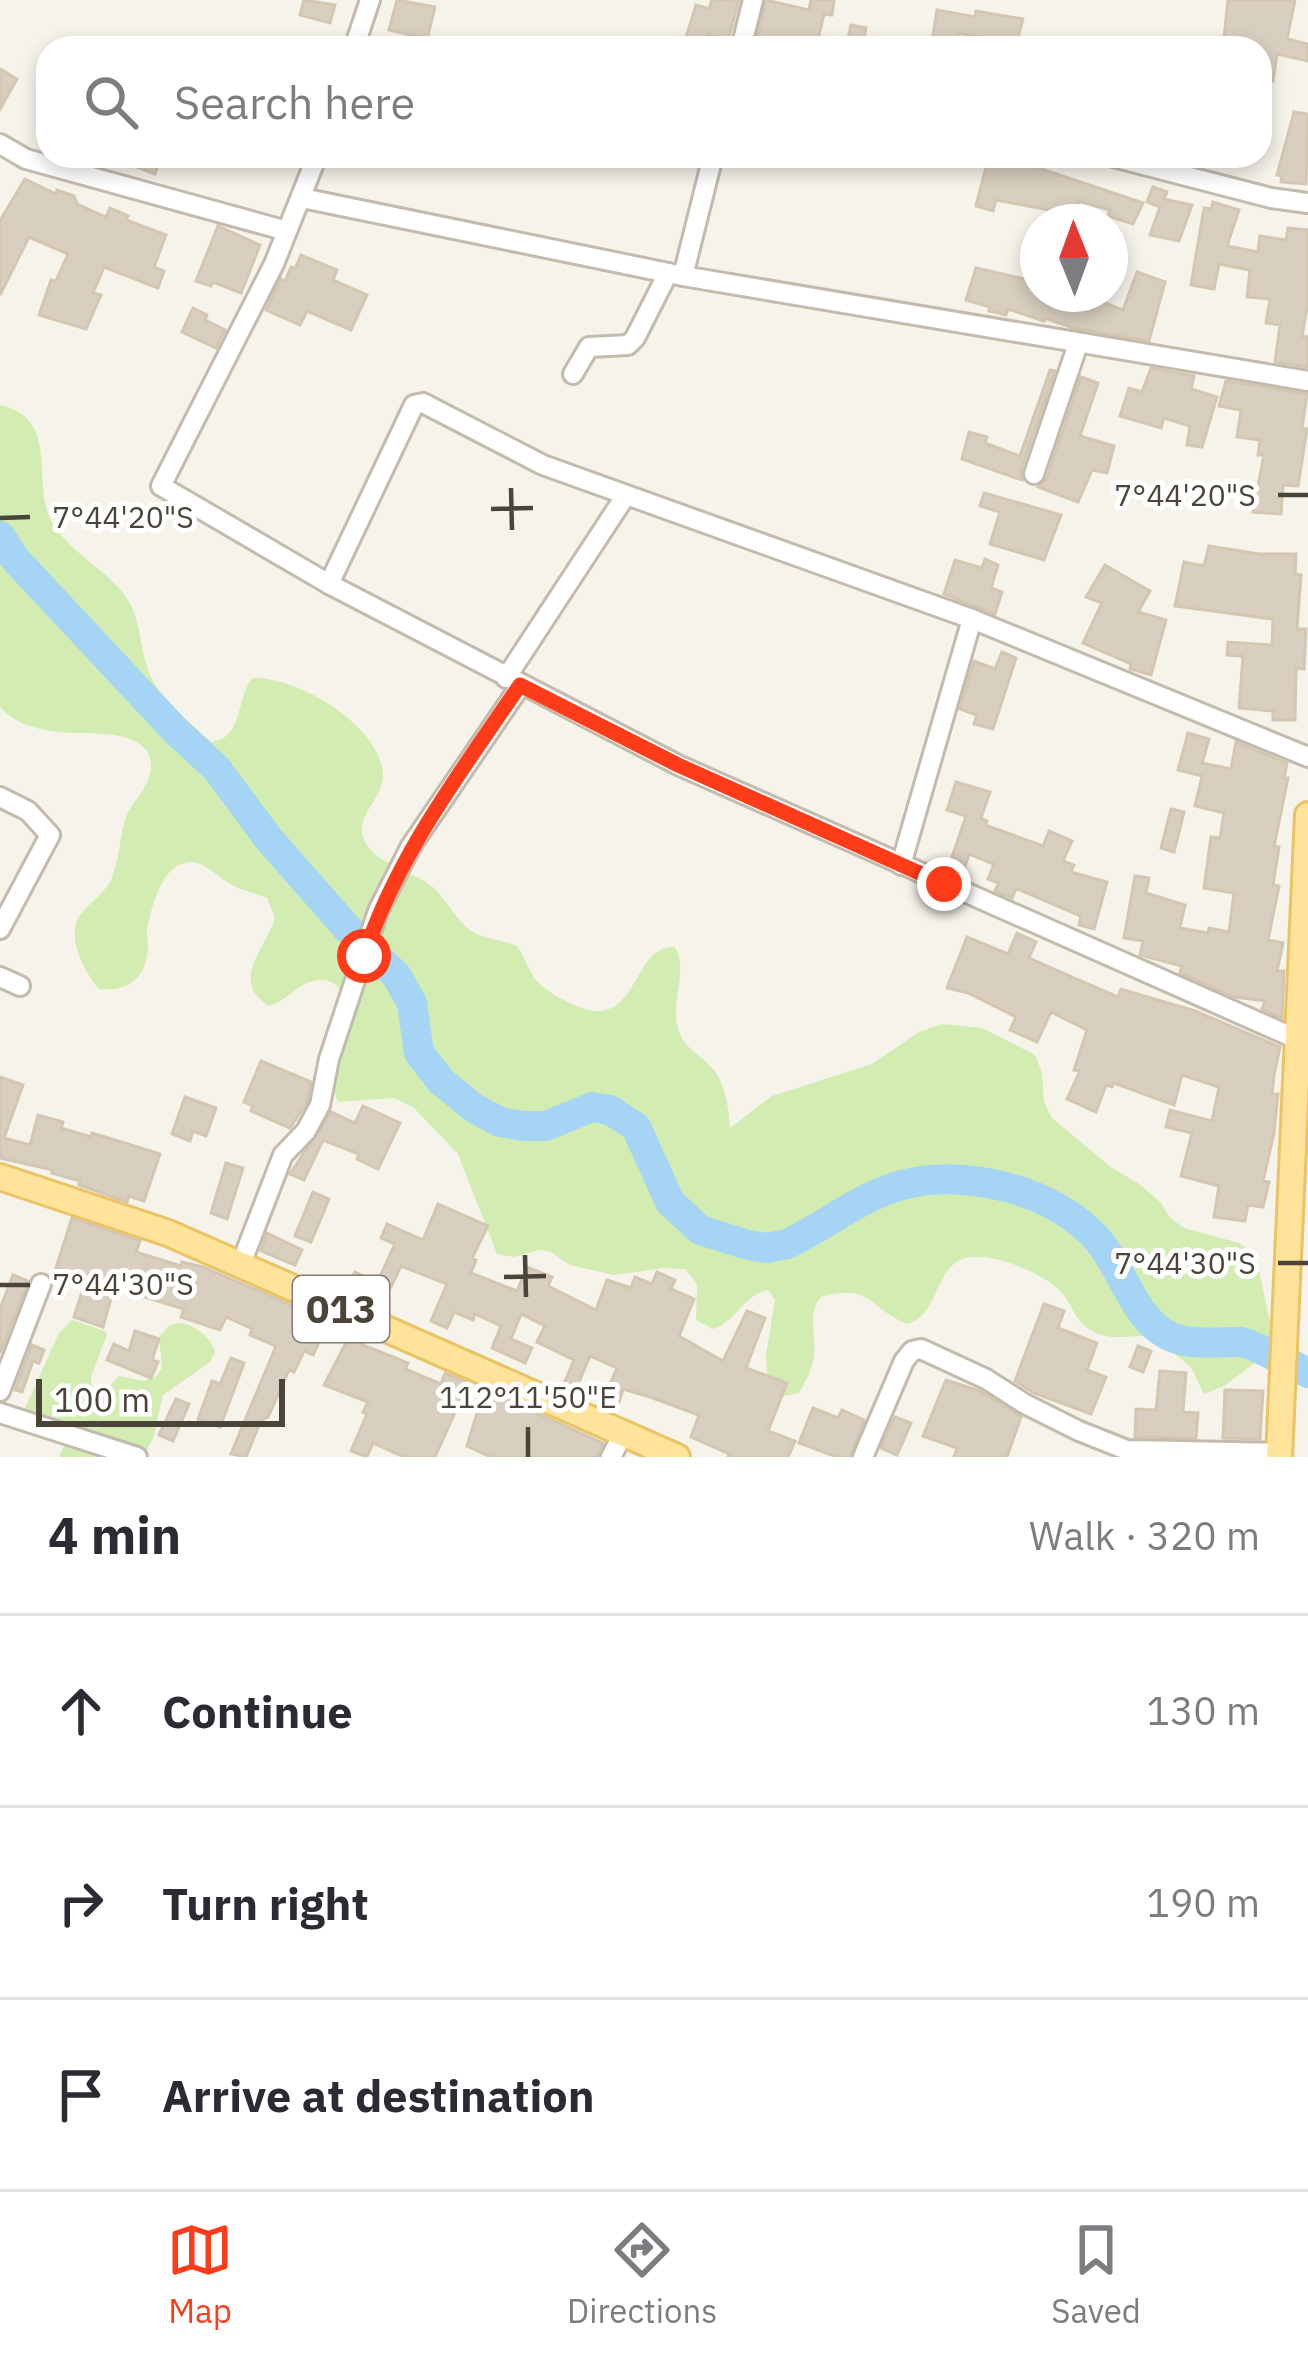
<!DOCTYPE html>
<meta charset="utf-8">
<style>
body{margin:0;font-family:"IBM Plex Sans",sans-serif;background:#f7f7f7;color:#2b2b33}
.compass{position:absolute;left:1020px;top:204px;width:108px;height:108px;border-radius:50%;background:#fff;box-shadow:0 6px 18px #0003;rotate:359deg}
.scale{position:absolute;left:36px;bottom:30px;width:249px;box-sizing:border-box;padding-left:12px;border:6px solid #4b4438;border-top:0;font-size:33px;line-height:42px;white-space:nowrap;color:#4b4438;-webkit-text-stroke:9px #fff;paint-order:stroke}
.stop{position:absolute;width:36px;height:36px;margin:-27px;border:9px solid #ff3c19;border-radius:50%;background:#fff}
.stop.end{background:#ff3c19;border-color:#fff;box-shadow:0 3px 12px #0008}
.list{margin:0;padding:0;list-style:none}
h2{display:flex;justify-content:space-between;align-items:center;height:156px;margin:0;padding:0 48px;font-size:51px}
h2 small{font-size:39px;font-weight:400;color:#7c7c81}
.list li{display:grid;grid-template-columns:78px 1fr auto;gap:36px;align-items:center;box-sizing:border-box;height:192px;padding:0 48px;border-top:3px solid #e1e1e2}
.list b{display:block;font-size:45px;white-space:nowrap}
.list em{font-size:39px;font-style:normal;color:#7c7c81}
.icon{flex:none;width:66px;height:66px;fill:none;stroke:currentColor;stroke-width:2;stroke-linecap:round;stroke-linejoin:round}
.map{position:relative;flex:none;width:1308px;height:1457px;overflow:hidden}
.search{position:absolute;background:#fff;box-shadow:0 6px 18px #0003;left:36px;right:36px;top:36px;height:132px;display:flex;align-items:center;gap:30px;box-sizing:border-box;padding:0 42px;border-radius:36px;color:#7c7c81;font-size:45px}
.sheet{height:732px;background:#fff}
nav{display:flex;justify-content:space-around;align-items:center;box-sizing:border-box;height:168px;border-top:3px solid #e1e1e2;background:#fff;font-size:33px;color:#7c7c81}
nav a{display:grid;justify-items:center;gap:6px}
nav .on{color:#ff3c19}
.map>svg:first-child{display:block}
</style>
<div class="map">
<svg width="1308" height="1457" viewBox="0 0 1308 1457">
<rect width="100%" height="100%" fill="#f6f3eb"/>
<!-- green -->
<g fill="#d2ecb2">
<path d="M 0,405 C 62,419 30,483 52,522 C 68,551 104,568 124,594 C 144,621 138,653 153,681 C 166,705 191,723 211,742 C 243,739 236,699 252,678 C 296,675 384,727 383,777 C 382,798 356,816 363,837 C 371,862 409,870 429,884 C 446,896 455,921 473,932 C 485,939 503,940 517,946 C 524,956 528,969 535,979 C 542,988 556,996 566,1001 C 641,1042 628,944 675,947 C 689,970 669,1004 679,1031 C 685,1051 706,1057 716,1073 C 727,1089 728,1110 730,1128 L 772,1096 L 872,1064 L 919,1032 L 942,1024 L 982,1028 L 1035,1055 L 1042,1072 L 1044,1102 L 1052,1118 L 1112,1168 L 1138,1183 L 1161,1203 L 1170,1218 L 1184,1228 L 1239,1243 L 1256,1255 L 1273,1337 L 1267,1354 L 1224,1386 L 1204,1394 L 1191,1367 L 1152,1336 C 1130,1334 1110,1343 1089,1329 C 1075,1321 1072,1303 1061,1292 C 1044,1273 982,1246 958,1261 C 933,1277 938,1315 907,1324 C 867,1307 871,1283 821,1297 C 806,1315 817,1334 814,1356 C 812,1370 806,1381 799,1393 L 779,1397 L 767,1372 L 766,1355 L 775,1300 L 768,1290 C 743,1295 737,1321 713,1329 L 696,1320 L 697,1284 L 685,1269 L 664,1268 L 614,1275 L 570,1265 L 549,1251 L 538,1250 L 515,1257 L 497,1254 L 458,1154 L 413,1107 L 394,1098 L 339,1102 C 317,1076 372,976 318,980 C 299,981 288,1001 269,1006 C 229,981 265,950 275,918 L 267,898 C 255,893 243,891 232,885 C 219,878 206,862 190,862 C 162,863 152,906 147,929 C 146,935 148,941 148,947 C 146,979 128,992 99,989 C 85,972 64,935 81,914 C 90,902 104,894 111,880 C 120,860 119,837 126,817 C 132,802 145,791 149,777 C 152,768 152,758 146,750 C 120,717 41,752 0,707 Z"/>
<path d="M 72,1320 L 105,1331 L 107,1335 L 91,1376 L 92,1394 L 104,1392 L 119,1376 L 144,1381 L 157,1376 L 162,1368 L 159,1337 L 170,1325 C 187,1318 209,1334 215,1351 L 210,1362 L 163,1395 L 153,1438 L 143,1457 L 102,1445 L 99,1457 L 59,1457 L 70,1433 L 20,1419 L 59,1333 Z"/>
</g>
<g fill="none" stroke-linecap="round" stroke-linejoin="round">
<!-- river -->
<path stroke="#a5d4f5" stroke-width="30" d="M 0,536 L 15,559 L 175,730 L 217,769 L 268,838 L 347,928 L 396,975 L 412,1003 L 419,1053 L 441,1081 L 474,1108 L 500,1122 L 524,1126 L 546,1126 L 592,1107 L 610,1110 L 636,1127 L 670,1202 L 700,1230 L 748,1245 L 767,1248 L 787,1244 C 825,1226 861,1196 902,1185 C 966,1168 1054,1190 1098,1240 C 1121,1267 1132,1311 1161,1331 C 1184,1348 1215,1341 1242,1342 C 1249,1343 1299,1368 1308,1373"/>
</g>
<!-- building -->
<g fill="#d9cfc0" stroke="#d4c7b2" stroke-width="3">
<path d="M 304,0 L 335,5 L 330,23 L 300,15 Z"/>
<path d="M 397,0 L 435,7 L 427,39 L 389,30 Z"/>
<path d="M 712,0 L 739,0 L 728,40 L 708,34 L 705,47 L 685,41 L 696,5 L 709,9 Z"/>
<path d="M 766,0 L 809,10 L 811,0 L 834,0 L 832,15 L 824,14 L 816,48 L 781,48 L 756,42 Z"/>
<path d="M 1228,0 L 1295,0 L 1287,39 L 1308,44 L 1308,61 L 1277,54 L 1273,81 L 1260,79 L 1260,48 L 1223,48 Z"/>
<path d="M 937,10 L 975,17 L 976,11 L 1023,19 L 1016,45 L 958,33 L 956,48 L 931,48 Z"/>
<path d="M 851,25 L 866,28 L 862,48 L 846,48 Z"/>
<path d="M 0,69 L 17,79 L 0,109 Z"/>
<path d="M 1294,112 L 1308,114 L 1306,184 L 1281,182 L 1282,176 L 1277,175 Z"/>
<path d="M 109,156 L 161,156 L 155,174 Z"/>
<path d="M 989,156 L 1009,158 L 1143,203 L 1133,224 L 1108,216 L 1110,210 L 1079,201 L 1075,215 L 996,200 L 993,211 L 976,206 Z"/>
<path d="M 25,179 L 56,194 L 57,190 L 74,196 L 77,204 L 106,217 L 110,208 L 128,216 L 126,220 L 166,235 L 154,267 L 164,271 L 158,288 L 104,267 L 93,293 L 101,295 L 86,329 L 39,315 L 51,280 L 56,281 L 68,254 L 29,237 L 0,295 L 0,221 Z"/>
<path d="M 1153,187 L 1167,192 L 1164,199 L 1192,205 L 1179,241 L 1150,235 L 1160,207 L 1147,202 Z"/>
<path d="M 1213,202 L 1239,210 L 1227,246 L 1258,252 L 1260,236 L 1286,240 L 1288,228 L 1308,230 L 1308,302 L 1302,336 L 1308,337 L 1308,367 L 1275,362 L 1280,325 L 1266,323 L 1270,299 L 1247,297 L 1250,270 L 1219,264 L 1214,289 L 1191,285 L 1204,208 L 1211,209 Z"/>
<path d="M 218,226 L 260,245 L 241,293 L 213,282 L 211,286 L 196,281 Z"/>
<path d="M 301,255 L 337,270 L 333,280 L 367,295 L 351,330 L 307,311 L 300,325 L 266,310 L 281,279 L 285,281 L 291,267 L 295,269 Z"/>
<path d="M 976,268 L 1038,282 L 1038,294 L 1082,294 L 1123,310 L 1137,272 L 1165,282 L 1149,341 L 1073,328 L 1045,318 L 1044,321 L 1008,309 L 1006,315 L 989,311 L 990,307 L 966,300 Z"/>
<path d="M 193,308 L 207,315 L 205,320 L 225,330 L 216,348 L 182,332 Z"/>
<path d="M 1151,368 L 1194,376 L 1191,389 L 1217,397 L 1202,447 L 1187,445 L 1190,426 L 1164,418 L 1161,428 L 1120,416 L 1129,388 L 1142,392 Z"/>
<path d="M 1050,370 L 1055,371 L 1021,470 L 1022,480 L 962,459 L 969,432 L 987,437 L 985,443 L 1020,456 Z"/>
<path d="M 1081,377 L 1098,383 L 1080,436 L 1114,446 L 1107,473 L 1092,470 L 1078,502 L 1038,487 L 1047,478 Z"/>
<path d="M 1226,381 L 1307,394 L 1302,428 L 1307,429 L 1298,486 L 1283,485 L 1281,514 L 1253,512 L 1264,455 L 1258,455 L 1260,440 L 1237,437 L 1241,410 L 1219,406 Z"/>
<path d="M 984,493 L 1061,515 L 1044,560 L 990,544 L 1000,512 L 980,506 Z"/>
<path d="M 1209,546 L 1259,554 L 1296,554 L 1295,574 L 1301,575 L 1297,629 L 1306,629 L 1304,669 L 1296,668 L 1295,720 L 1273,720 L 1273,711 L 1239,708 L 1243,656 L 1227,655 L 1228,642 L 1272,645 L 1273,619 L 1175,606 L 1184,562 L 1204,566 Z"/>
<path d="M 985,559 L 998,565 L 991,588 L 1002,592 L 995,614 L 944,594 L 955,560 L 982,568 Z"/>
<path d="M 1105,565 L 1150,591 L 1138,612 L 1166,620 L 1151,675 L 1130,669 L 1131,664 L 1083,643 L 1102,603 L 1086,597 Z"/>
<path d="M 1002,652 L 1016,658 L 993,729 L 974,724 L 977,715 L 960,709 L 974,661 L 995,669 Z"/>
<path d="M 1188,733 L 1209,739 L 1202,763 L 1231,769 L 1236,742 L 1287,763 L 1284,778 L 1288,778 L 1274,846 L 1279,847 L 1273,885 L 1279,886 L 1268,940 L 1283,943 L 1277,971 L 1284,971 L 1282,1018 L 1262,1009 L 1265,1001 L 1235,997 L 1180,973 L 1182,966 L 1140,955 L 1143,941 L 1124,938 L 1135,876 L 1149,878 L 1146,893 L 1185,905 L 1180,928 L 1208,933 L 1209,928 L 1229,932 L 1234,893 L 1204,888 L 1211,837 L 1220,838 L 1224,813 L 1195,806 L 1202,776 L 1178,770 Z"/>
<path d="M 956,782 L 990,792 L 981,818 L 987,821 L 985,825 L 1043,846 L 1049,831 L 1072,841 L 1063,861 L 1074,865 L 1071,872 L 1107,882 L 1094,929 L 1079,925 L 1081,916 L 1020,890 L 1016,889 L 1012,898 L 995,891 L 999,883 L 988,879 L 994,864 L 969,854 L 964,870 L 949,866 L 966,816 L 947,810 Z"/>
<path d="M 1171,809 L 1184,812 L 1174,852 L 1161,848 Z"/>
<path d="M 1017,933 L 1036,942 L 1029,958 L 1072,977 L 1118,997 L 1121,989 L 1195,1011 L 1280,1047 L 1274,1075 L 1272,1094 L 1278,1094 L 1274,1133 L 1263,1181 L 1269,1182 L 1263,1207 L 1248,1205 L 1245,1221 L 1214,1217 L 1219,1186 L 1181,1176 L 1192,1133 L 1166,1127 L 1170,1110 L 1212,1121 L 1219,1087 L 1182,1075 L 1174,1105 L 1114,1083 L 1112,1087 L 1106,1085 L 1096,1112 L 1067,1099 L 1080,1071 L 1074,1070 L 1087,1030 L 1051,1012 L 1037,1042 L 1010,1030 L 1016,1017 L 968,993 L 947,988 L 967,937 L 1008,954 Z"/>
<path d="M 261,1061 L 311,1082 L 307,1102 L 290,1128 L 251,1111 L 253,1106 L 244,1102 Z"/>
<path d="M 0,1077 L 23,1085 L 4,1138 L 30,1145 L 38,1115 L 63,1122 L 61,1128 L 91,1137 L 92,1133 L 160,1154 L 144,1201 L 129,1196 L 127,1202 L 79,1185 L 80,1181 L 52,1173 L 53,1170 L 0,1158 Z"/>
<path d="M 185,1097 L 216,1108 L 206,1136 L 193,1131 L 190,1141 L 172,1134 Z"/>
<path d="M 363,1106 L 400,1123 L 378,1169 L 357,1159 L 359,1154 L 323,1140 L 304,1180 L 290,1174 L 331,1112 L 355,1123 Z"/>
<path d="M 226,1163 L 243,1168 L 227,1219 L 211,1213 Z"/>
<path d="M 313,1192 L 329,1199 L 311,1242 L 295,1236 Z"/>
<path d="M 438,1204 L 488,1226 L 472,1258 L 476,1260 L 471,1273 L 517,1291 L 527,1267 L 552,1277 L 548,1286 L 596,1310 L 607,1280 L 631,1288 L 635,1277 L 652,1284 L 657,1272 L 675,1280 L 671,1289 L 694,1299 L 679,1336 L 723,1361 L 747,1311 L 765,1318 L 746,1368 L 787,1383 L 768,1431 L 795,1441 L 788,1457 L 728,1457 L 729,1454 L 691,1437 L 699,1415 L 650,1397 L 623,1389 L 617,1409 L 601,1404 L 617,1368 L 590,1356 L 574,1394 L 562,1388 L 574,1360 L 537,1342 L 545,1326 L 521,1314 L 511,1339 L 532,1348 L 525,1363 L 492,1348 L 501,1326 L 475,1314 L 473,1320 L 454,1312 L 447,1328 L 431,1321 L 447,1284 L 401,1266 L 391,1287 L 378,1281 L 395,1244 L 381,1238 L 387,1224 L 423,1240 Z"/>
<path d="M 72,1218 L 140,1241 L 136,1252 L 181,1266 L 182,1262 L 203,1267 L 312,1314 L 307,1327 L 323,1334 L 313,1355 L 304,1351 L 294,1372 L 289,1370 L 268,1417 L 261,1420 L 246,1457 L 231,1454 L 276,1346 L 250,1335 L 252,1329 L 226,1317 L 220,1330 L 181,1317 L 184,1309 L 138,1295 L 141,1287 L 117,1277 L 103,1327 L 74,1317 L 86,1279 L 56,1268 Z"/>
<path d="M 267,1233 L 302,1250 L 295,1265 L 261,1251 Z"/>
<path d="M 355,1272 L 374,1281 L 366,1297 L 347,1288 Z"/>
<path d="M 13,1275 L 28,1281 L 0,1353 L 0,1309 Z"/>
<path d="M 1044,1304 L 1064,1311 L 1058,1328 L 1097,1343 L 1087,1370 L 1106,1377 L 1091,1414 L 1034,1393 L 1015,1381 Z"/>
<path d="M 135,1331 L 159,1339 L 152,1360 L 158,1362 L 151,1378 L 107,1360 L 114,1344 L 129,1351 Z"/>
<path d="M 348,1339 L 408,1363 L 405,1369 L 441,1384 L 445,1373 L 468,1383 L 435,1457 L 404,1457 L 373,1443 L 367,1457 L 351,1451 L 367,1414 L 363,1412 L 368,1402 L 324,1385 Z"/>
<path d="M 32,1345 L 44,1350 L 39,1363 L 33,1361 L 22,1392 L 15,1390 Z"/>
<path d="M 1138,1346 L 1151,1351 L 1143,1372 L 1130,1367 Z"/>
<path d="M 231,1358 L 244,1363 L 220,1427 L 198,1419 L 212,1381 L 220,1384 Z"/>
<path d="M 1160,1371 L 1186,1373 L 1183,1412 L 1198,1413 L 1196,1438 L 1135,1437 L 1136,1409 L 1156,1410 Z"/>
<path d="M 946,1380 L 980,1391 L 1021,1417 L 1007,1457 L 954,1457 L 957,1448 L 923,1436 Z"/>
<path d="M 484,1390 L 603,1443 L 598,1457 L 491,1457 L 467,1446 Z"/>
<path d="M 1225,1390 L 1263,1391 L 1260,1439 L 1223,1438 Z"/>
<path d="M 176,1399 L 189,1404 L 173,1441 L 159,1435 Z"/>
<path d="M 813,1408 L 838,1418 L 842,1410 L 864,1420 L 850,1457 L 837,1457 L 799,1443 Z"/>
<path d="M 895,1417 L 911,1423 L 897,1455 L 881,1448 Z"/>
</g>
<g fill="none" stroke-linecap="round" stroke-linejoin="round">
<defs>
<g id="minor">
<path d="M 354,48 L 370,0"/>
<path d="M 741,48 L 753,0"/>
<path d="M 0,144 L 26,159 L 287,231"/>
<path d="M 317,156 L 274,264 L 161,486 L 329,584 L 678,765 L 1299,1040"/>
<path d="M 1109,156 L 1271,198 L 1308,203"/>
<path d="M 302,198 L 683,276 L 1308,381"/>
<path d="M 683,276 L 713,156"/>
<path d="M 573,374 L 589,347 L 628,345 L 635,338 L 668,273"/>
<path d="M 1034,474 L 1078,344"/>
<path d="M 329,584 L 414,405 L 423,403 L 543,465 L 972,619 L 1308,757"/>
<path d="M 506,678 L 626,495"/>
<path d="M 0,797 L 28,811 L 50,835 L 0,929"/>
<path d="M 901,865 L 972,619"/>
<path d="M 0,977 L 20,986"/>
<path d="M 241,1264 L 283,1155 L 306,1131 L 320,1105 L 329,1059 L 378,911 L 411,846 L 521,685"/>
<path d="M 0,1391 L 41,1284"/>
<path d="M 0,1413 L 137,1457"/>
<path d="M 611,1457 L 624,1432"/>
<path d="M 863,1457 L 904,1361 L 912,1351 L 921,1349 L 986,1379 L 1025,1404 L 1079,1431 L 1127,1450 L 1279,1453"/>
</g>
<g id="major">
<path d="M 0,1177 L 168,1233 L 677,1457"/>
<path d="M 1279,1457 L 1308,815"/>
</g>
</defs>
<!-- minor casing -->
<use href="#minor" stroke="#c3bbad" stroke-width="24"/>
<!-- major casing -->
<use href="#major" stroke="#ebc364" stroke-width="30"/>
<!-- minor -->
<use href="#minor" stroke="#fff" stroke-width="18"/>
<!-- major -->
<use href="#major" stroke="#ffe39b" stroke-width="24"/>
</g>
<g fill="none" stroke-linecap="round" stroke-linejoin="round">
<!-- route -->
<path stroke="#ff3c19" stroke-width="15" d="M 364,956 C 397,855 461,772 520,685 L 678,765 L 944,884"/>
</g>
<!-- ticks -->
<path fill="none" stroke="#4b4438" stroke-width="4.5" d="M 511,488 L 512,530M 1278,495 L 1308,495M 491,509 L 533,508M 0,518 L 30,517M 525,1255 L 526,1297M 1278,1263 L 1308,1263M 504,1277 L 546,1276M 0,1285 L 30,1285M 528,1427 L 528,1457"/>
<g text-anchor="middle" stroke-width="10" stroke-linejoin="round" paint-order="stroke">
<!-- shield labels -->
<rect fill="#fff" stroke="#817c74" stroke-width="3" x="293" y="1276" width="96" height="66" rx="9"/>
<g font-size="39" font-weight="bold" fill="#4b4438">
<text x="341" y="1323">013</text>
</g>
</g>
<g font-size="30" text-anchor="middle" fill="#4b4438" stroke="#fff" stroke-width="10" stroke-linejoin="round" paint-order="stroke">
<text x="1185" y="506">7°44'20"S</text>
<text x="123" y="528">7°44'20"S</text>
<text x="1185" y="1274">7°44'30"S</text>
<text x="123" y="1295">7°44'30"S</text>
<text x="528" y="1408">112°11'50"E</text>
</g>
</svg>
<svg class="compass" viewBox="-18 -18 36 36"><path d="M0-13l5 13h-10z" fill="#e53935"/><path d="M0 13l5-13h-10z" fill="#7c7c81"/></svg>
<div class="scale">100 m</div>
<div class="stop" style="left:364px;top:956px"></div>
<div class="stop end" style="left:944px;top:884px"></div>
<div class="search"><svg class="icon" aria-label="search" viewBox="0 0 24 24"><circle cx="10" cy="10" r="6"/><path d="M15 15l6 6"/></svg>Search here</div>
</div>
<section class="sheet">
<h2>4 min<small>Walk · 320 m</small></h2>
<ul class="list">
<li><svg class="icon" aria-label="ahead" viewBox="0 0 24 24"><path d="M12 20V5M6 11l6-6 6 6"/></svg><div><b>Continue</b></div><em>130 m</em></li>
<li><svg class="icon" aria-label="right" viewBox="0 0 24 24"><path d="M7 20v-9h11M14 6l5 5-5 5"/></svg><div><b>Turn right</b></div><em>190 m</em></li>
<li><svg class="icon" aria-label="arrive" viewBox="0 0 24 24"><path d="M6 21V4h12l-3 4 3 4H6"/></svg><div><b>Arrive at destination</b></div></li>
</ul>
</section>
<nav>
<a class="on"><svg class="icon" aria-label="map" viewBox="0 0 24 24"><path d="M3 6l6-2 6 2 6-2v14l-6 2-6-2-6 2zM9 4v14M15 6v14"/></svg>Map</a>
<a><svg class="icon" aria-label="directions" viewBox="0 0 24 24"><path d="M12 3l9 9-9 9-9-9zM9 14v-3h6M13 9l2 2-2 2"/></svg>Directions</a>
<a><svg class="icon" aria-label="saved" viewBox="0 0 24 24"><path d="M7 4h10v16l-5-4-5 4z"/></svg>Saved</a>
</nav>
